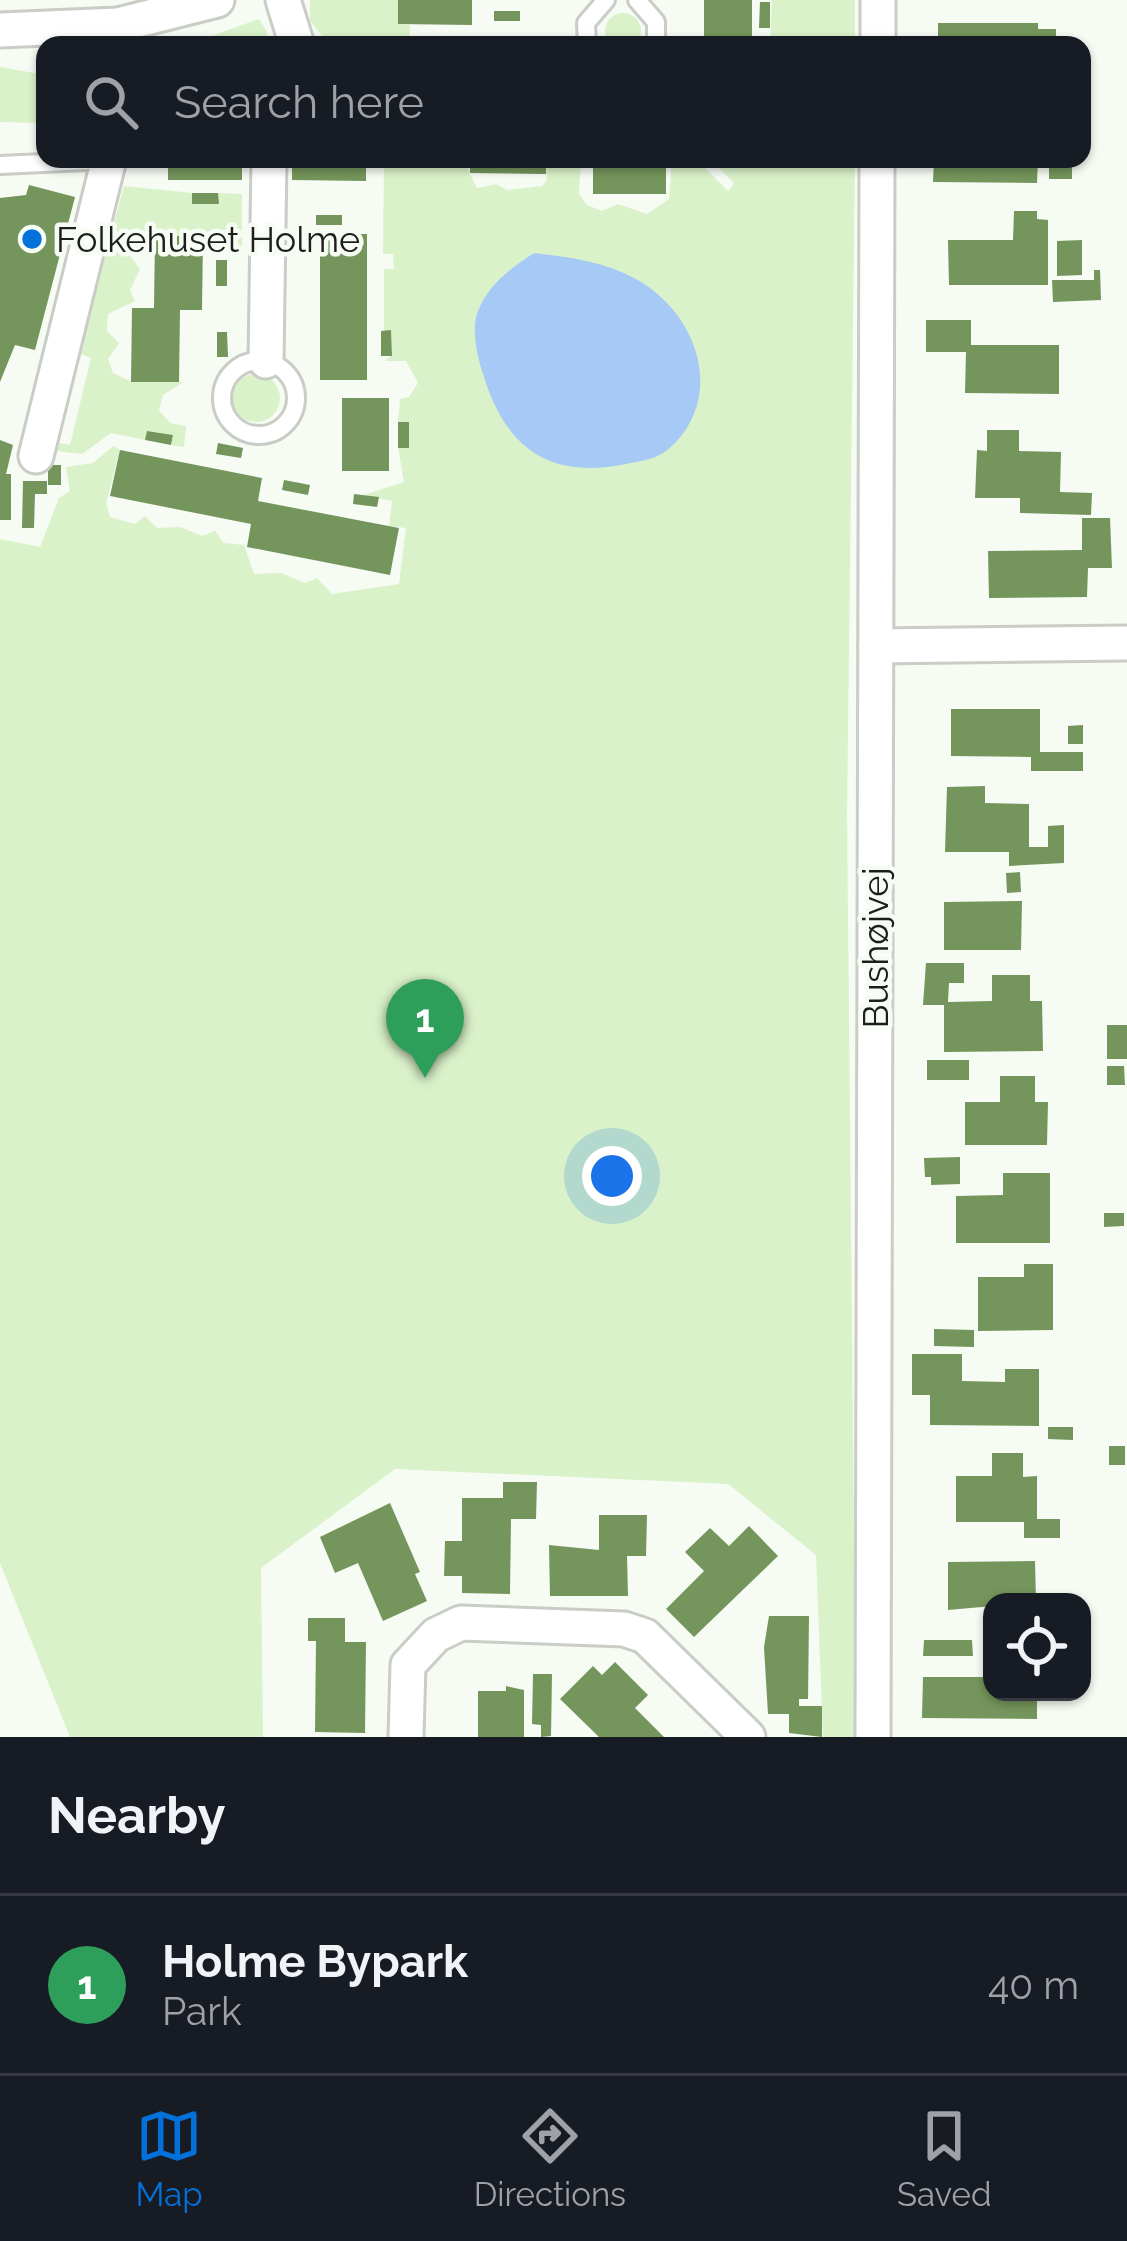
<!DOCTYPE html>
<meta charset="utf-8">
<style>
body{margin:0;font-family:Raleway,sans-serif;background:#20242c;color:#f1f3f6}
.controls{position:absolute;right:36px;bottom:36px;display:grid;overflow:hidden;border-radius:24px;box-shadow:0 3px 9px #0004}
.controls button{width:108px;height:108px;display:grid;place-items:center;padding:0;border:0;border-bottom:3px solid #363941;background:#171b24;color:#f1f3f6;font:60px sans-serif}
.you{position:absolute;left:612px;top:1176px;width:42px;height:42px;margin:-30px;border:9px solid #fff;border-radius:50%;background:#1a73e8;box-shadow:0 0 0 18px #1a73e833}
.badge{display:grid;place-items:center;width:78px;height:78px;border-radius:50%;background:#0371d9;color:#fff;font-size:39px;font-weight:700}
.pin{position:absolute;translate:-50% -99px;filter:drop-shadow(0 3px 6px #0008)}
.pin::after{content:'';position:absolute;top:63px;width:42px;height:36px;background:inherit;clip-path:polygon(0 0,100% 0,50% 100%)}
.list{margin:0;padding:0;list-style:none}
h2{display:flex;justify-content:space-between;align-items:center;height:156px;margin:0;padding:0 48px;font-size:51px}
h2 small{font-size:39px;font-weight:400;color:#9ea1a6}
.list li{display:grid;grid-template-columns:78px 1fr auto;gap:36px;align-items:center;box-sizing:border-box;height:180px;padding:0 48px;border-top:3px solid #363941}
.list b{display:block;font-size:45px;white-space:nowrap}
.list p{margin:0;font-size:39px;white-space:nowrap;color:#9ea1a6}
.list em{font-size:39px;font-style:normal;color:#9ea1a6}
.icon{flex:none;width:66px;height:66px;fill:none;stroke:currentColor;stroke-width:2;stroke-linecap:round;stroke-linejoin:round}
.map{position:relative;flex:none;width:1127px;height:1737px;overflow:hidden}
.search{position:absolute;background:#171b24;box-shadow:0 3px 9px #0004;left:36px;right:36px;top:36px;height:132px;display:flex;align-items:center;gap:30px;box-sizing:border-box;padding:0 42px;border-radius:24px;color:#9ea1a6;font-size:45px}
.sheet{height:336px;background:#171b24}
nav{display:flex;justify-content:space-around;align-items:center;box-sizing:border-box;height:168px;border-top:3px solid #363941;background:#171b24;font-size:33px;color:#9ea1a6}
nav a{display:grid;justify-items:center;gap:6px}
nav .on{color:#0371d9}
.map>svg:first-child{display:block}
</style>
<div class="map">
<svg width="1127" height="1737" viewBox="0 0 1127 1737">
<rect width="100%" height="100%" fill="#f6fbf3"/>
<!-- green -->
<g fill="#daf2c9">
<path d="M 310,0 L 398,0 L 398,24 L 410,25 L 409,45 L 329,44 L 310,21 Z"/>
<path d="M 772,0 L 855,0 L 855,45 L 770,45 Z"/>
<circle cx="623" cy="31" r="18"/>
<path d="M 259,19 L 267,32 L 267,45 L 187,45 Z"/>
<path d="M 0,67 L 45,75 L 45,123 L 0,122 Z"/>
<path d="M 384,159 L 408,168 L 446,163 L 467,168 L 477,188 L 496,184 L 507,190 L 542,186 L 547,180 L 546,159 L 581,159 L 579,194 L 587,205 L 602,211 L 618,204 L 647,214 L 669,199 L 672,159 L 696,159 L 728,191 L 734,183 L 710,159 L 855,159 L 847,814 L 856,1737 L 823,1737 L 816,1555 L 728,1484 L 395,1469 L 261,1568 L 263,1737 L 70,1737 L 0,1563 L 0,539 L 40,547 L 59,498 L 70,491 L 66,467 L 93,463 L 113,446 L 120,450 L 106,503 L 110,517 L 135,524 L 145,516 L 157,528 L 180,527 L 202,536 L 215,531 L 224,543 L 244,545 L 254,574 L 281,573 L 305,583 L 317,578 L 332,594 L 399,584 L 406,528 L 389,526 L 392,501 L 363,495 L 404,482 L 398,447 L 409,423 L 398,422 L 400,399 L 409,397 L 418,383 L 406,361 L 385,361 L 392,355 L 391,331 L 384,331 L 384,269 L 394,269 L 393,254 L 383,254 Z"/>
<path d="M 124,186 L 192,193 L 218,204 L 218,193 L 242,194 L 242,246 L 203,245 L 202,236 L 155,236 L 152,230 L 138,235 L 129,255 L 140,269 L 130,290 L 135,301 L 108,314 L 107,331 L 119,343 L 108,359 L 113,373 L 132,382 L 183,382 L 163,395 L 159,410 L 170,423 L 186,426 L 184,447 L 171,445 L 173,435 L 148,431 L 145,440 L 111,433 L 82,454 L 47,450 L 50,441 L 70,445 L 91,358 L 79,353 Z"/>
<circle cx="256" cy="398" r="24"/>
</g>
<!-- water -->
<path fill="#a7c9f5" d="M 534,253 C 567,257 602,261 632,277 C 694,308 726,390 675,443 C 660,459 646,460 626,464 C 548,480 505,447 483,374 C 477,357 471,327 478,311 C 489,284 511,268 534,253 Z"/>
<!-- building -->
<g fill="#74955b">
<path d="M 398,0 L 472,0 L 472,25 L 398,24 Z"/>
<rect x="704" y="0" width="48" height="45"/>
<path d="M 760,2 L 770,2 L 770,28 L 759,28 Z"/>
<rect x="494" y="11" width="26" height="10"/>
<path d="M 938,23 L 1038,23 L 1038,29 L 1056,29 L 1056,45 L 938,45 Z"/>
<rect x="168" y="159" width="74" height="21"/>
<path d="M 292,159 L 366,159 L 366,181 L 292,180 Z"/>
<path d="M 470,159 L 546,159 L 546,174 L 470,173 Z"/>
<rect x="593" y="159" width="73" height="35"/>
<path d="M 934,159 L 1038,159 L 1037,183 L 933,182 Z"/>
<rect x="1049" y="159" width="23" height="20"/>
<path d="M 29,185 L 75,197 L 35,350 L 15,345 L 0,382 L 0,198 L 26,195 Z"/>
<path d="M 192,193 L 218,193 L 219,204 L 192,204 Z"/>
<path d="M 1014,211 L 1037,211 L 1037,219 L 1048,220 L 1048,285 L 949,285 L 948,240 L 1013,240 Z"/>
<rect x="316" y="215" width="26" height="10"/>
<rect x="320" y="234" width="47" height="146"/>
<path d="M 155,236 L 203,236 L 202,310 L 180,310 L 179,382 L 131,382 L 132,308 L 154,308 Z"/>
<path d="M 1082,240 L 1082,275 L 1057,276 L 1057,241 Z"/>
<rect x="216" y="260" width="11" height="26"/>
<path d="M 1094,270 L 1100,270 L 1101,300 L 1053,302 L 1052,280 L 1094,280 Z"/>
<path d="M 926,320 L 971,320 L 971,345 L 1059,345 L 1059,394 L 965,393 L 966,352 L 926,352 Z"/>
<path d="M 391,330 L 392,356 L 381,356 L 381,331 Z"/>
<path d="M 217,332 L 227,332 L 228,357 L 217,357 Z"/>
<rect x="342" y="398" width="47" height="73"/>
<rect x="398" y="422" width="11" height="26"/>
<path d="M 987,430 L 1019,430 L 1019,451 L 1061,452 L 1060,492 L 1092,493 L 1091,515 L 1020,513 L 1020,498 L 975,498 L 977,450 L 987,451 Z"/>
<path d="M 147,431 L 173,435 L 171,445 L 145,440 Z"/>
<path d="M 0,440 L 13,445 L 6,474 L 11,474 L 11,520 L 0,520 Z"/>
<path d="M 218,443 L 243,448 L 241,458 L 216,454 Z"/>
<path d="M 120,450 L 262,478 L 258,501 L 399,528 L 390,575 L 247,547 L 251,524 L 110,496 Z"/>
<rect x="48" y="465" width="13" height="20"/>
<path d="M 284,480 L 310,485 L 308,495 L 282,490 Z"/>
<path d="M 23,481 L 47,481 L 47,494 L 35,494 L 34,528 L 22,528 Z"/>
<path d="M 354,494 L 379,497 L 377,507 L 353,504 Z"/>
<path d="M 1082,518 L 1110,518 L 1112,568 L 1088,568 L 1087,597 L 989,598 L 988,551 L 1082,550 Z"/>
<path d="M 951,709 L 1040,709 L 1040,752 L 1083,752 L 1083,771 L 1031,771 L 1031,757 L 951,756 Z"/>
<path d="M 1083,725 L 1083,744 L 1068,744 L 1068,726 Z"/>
<path d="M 985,786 L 985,803 L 1029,804 L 1029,847 L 1048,847 L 1048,826 L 1064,825 L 1064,863 L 1009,866 L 1009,852 L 945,852 L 947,787 Z"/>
<path d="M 1020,872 L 1021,892 L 1007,893 L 1006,873 Z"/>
<path d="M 1022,901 L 1021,950 L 944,950 L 944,902 Z"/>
<path d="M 926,963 L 964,963 L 964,983 L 949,983 L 948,1002 L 992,1001 L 992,975 L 1030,975 L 1030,1001 L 1042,1001 L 1043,1051 L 944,1052 L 944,1005 L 923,1005 Z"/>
<rect x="1107" y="1025" width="20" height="34"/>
<rect x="927" y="1060" width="42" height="20"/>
<path d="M 1107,1066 L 1124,1066 L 1125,1085 L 1107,1085 Z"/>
<path d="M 1000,1076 L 1035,1076 L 1035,1102 L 1048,1102 L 1047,1145 L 965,1145 L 965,1102 L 1000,1102 Z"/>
<path d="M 960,1157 L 960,1184 L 931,1185 L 931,1177 L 925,1177 L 924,1158 Z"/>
<path d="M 1003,1173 L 1050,1173 L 1050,1243 L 956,1243 L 956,1196 L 1003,1195 Z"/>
<path d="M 1104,1213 L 1124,1213 L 1124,1226 L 1104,1227 Z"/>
<path d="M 1024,1264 L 1053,1264 L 1053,1330 L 978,1331 L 978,1277 L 1024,1277 Z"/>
<path d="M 934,1329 L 974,1330 L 974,1347 L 934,1346 Z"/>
<path d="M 912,1354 L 962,1354 L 962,1381 L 1005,1382 L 1005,1369 L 1039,1369 L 1039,1426 L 930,1425 L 930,1395 L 912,1395 Z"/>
<path d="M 1048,1427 L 1073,1427 L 1073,1440 L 1048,1439 Z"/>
<rect x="1109" y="1446" width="16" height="19"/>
<path d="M 992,1453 L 1023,1453 L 1023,1477 L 1037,1476 L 1037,1519 L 1060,1519 L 1060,1538 L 1024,1538 L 1024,1522 L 956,1522 L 956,1476 L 992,1476 Z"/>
<path d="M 503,1482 L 537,1482 L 536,1519 L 511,1519 L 510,1594 L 462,1593 L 462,1576 L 444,1576 L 445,1541 L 462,1541 L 462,1498 L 503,1498 Z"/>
<path d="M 390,1503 L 420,1572 L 415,1574 L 427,1601 L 383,1621 L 358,1563 L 335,1573 L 320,1537 Z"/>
<path d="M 599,1515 L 647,1515 L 646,1556 L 627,1556 L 628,1596 L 550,1596 L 549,1545 L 599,1550 Z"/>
<path d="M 749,1526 L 778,1556 L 694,1637 L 666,1609 L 704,1571 L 685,1552 L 710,1528 L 729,1546 Z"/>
<path d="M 1035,1561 L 1036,1602 L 948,1610 L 948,1562 Z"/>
<path d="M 769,1616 L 809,1616 L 808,1699 L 799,1699 L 799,1706 L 822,1706 L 822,1737 L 789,1733 L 789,1714 L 768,1714 L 764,1647 Z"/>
<path d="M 308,1618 L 345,1618 L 345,1642 L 366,1642 L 365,1733 L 315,1732 L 316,1641 L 308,1641 Z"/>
<path d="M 924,1640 L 972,1640 L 973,1656 L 923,1656 Z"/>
<path d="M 615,1662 L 648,1695 L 635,1708 L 664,1737 L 599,1737 L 560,1699 L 593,1666 L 602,1675 Z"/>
<path d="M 533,1674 L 552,1674 L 551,1736 L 541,1737 L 541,1725 L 532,1724 Z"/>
<path d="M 923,1677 L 992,1677 L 992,1692 L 1037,1692 L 1037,1719 L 922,1718 Z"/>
<path d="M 506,1686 L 524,1690 L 524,1737 L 478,1737 L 478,1691 L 506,1691 Z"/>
</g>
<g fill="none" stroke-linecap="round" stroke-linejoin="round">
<defs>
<g id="lane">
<path d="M 637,0 L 656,22 L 656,45"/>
<path d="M 587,45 L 586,23 L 606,0"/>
<path d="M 0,165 L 108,160"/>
<circle cx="259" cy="398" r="37"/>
</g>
<g id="street">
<path d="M 283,0 L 297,45"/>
<path d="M 0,30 L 118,25 L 217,0"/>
<path d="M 878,45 L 878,0"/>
<path d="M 266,361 L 269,159"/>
<path d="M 36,456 L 109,159"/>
<path d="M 876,646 L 1127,643"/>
<path d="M 406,1737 L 408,1665 L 436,1635 L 461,1623 L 624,1629 L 645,1636 L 748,1737"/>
<path d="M 873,1737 L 877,159"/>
</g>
</defs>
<!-- lane casing -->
<use href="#lane" stroke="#c9cdc6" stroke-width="22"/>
<!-- street casing -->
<use href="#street" stroke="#c9cdc6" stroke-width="39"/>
<!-- lane -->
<use href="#lane" stroke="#fff" stroke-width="16"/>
<!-- street -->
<use href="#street" stroke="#fff" stroke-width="33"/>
</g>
<!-- markers -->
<circle fill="#0371d9" stroke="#f6fbf3" stroke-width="4.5" cx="32" cy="239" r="12"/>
<g text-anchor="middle" stroke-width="9" stroke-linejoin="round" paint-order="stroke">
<!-- poi labels -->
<g font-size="36" fill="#1d1e1c" stroke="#f6fbf3" text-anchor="start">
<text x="56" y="252">Folkehuset Holme</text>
</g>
<!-- street labels -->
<g font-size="36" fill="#1d1e1c" stroke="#f6fbf3">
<text transform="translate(875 948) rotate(-90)" y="13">Bushøjvej</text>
</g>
</g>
</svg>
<div class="controls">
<button><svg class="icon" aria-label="locate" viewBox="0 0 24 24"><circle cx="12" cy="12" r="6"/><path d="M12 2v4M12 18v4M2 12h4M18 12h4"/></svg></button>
</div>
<div class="you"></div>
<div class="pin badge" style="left:425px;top:1078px;background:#2e9e5b">1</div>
<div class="search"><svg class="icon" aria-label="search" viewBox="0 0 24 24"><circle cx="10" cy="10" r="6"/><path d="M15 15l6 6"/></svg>Search here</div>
</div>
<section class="sheet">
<h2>Nearby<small></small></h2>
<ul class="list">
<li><span class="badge" style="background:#2e9e5b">1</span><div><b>Holme Bypark</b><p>Park</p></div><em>40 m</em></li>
</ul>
</section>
<nav>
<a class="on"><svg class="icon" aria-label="map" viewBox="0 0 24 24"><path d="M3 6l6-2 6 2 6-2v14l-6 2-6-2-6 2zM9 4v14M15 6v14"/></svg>Map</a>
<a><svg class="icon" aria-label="directions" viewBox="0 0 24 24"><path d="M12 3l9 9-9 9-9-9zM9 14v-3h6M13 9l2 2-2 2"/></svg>Directions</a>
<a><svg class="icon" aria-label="saved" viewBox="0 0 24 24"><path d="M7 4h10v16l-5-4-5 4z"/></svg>Saved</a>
</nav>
